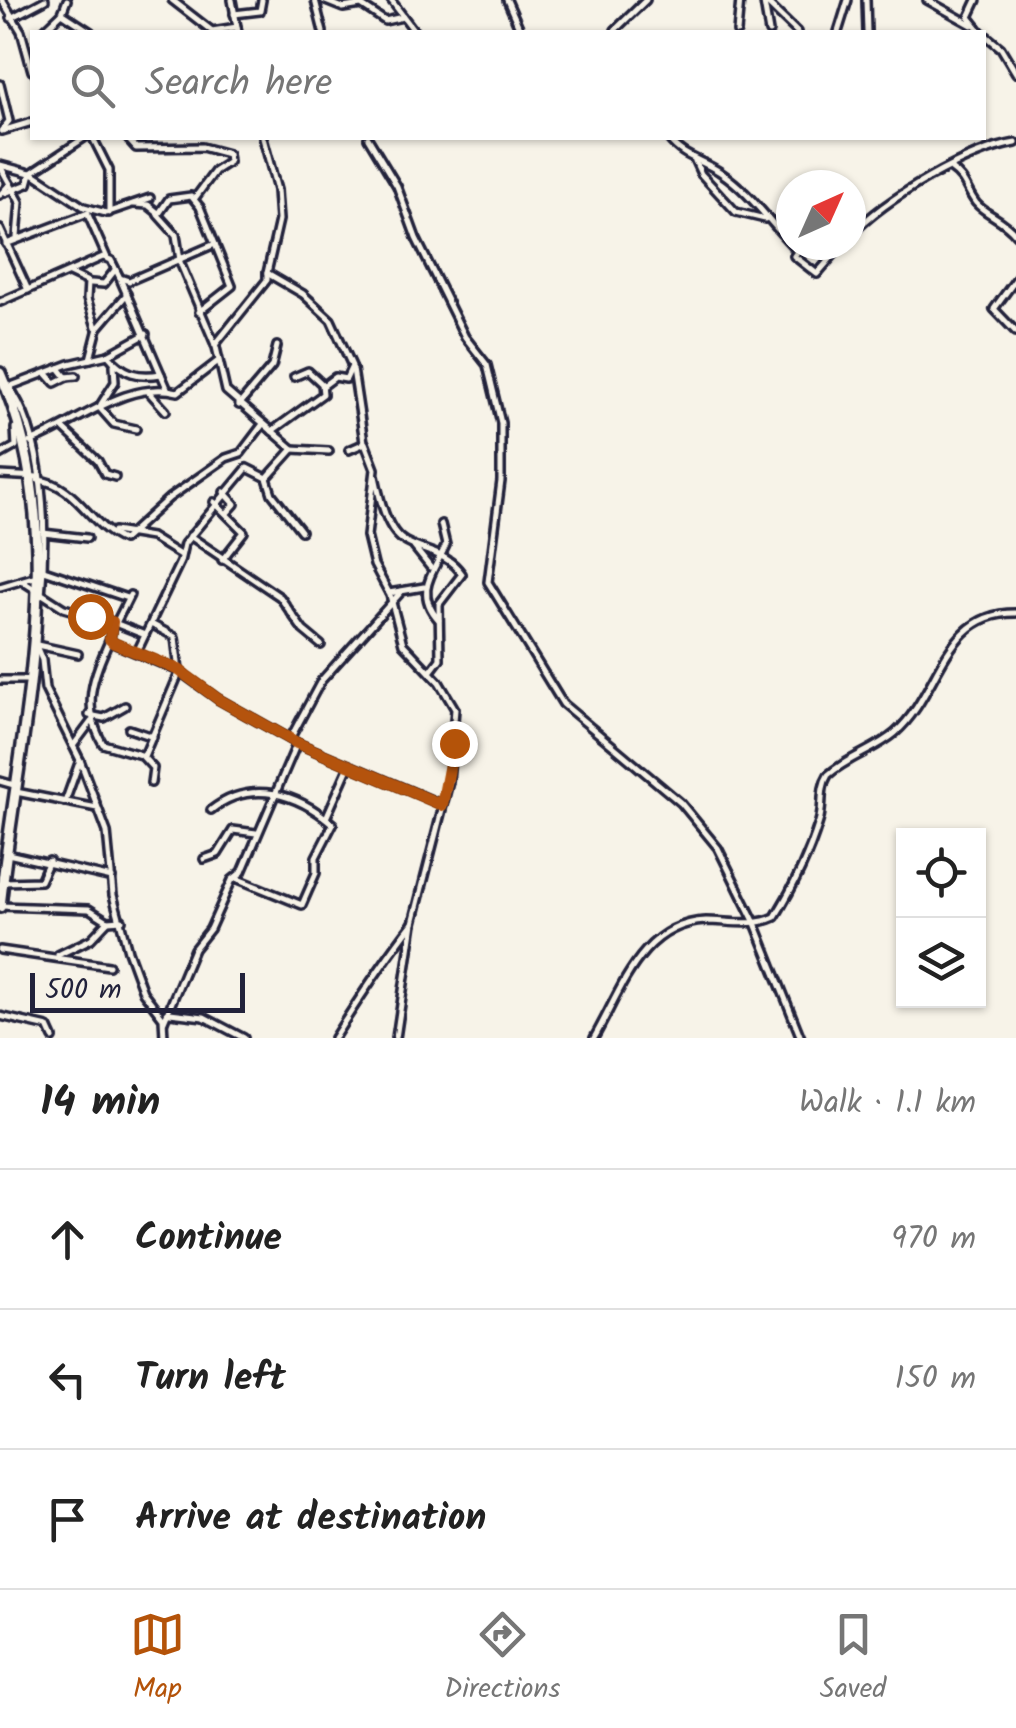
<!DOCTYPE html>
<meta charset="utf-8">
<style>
body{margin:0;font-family:Kalam,sans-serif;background:#f6f6f6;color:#222}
.controls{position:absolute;right:30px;bottom:30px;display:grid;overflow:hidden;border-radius:0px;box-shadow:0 2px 8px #0004}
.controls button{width:90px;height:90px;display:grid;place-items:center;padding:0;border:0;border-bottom:2px solid #e0e0e0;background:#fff;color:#222;font:50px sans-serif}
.compass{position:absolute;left:776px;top:170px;width:90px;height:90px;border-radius:50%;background:#fff;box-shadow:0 2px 8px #0004;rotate:45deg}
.scale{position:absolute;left:30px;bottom:25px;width:215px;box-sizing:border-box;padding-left:10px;border:5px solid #22223b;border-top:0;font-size:28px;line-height:35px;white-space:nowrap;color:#22223b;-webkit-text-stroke:8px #f7f3e8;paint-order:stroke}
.stop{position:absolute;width:30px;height:30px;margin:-22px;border:8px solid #b45309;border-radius:50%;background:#fff}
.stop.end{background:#b45309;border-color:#fff;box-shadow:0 2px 10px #0008}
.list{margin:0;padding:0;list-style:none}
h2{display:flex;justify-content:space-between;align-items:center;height:130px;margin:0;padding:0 40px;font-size:42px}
h2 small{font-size:32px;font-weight:400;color:#767676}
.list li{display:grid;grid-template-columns:65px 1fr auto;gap:30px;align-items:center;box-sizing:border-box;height:140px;padding:0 40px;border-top:2px solid #e0e0e0}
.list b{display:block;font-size:38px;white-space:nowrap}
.list em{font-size:32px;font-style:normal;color:#767676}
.icon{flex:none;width:55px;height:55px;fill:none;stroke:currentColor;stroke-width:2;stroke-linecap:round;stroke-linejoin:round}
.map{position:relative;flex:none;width:1016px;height:1038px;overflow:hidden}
.search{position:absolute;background:#fff;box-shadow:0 2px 8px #0004;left:30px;right:30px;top:30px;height:110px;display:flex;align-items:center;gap:25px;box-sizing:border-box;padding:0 35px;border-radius:0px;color:#767676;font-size:38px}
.sheet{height:550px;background:#fff}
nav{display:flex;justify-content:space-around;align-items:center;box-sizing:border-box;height:140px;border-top:2px solid #e0e0e0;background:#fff;font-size:28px;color:#767676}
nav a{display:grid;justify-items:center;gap:5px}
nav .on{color:#b45309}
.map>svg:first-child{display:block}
</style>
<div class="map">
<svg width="1016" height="1038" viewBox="0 0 1016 1038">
<rect width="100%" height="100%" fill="#f7f3e8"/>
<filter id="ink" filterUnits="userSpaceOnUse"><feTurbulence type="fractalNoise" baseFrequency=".01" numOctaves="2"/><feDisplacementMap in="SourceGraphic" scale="20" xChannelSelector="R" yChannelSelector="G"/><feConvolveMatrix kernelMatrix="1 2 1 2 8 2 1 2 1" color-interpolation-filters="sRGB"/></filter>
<g filter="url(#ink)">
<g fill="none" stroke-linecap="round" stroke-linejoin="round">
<defs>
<g id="street">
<path d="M 2,0 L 21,31 L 32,71"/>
<path d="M 172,0 L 212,31 L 237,27"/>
<path d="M 232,0 L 238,32"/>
<path d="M 315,0 L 323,32"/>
<path d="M 323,0 L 343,8 L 361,5 L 385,21 L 403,17"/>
<path d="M 391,0 L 415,32"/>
<path d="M 507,0 L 521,32"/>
<path d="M 764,0 L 797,32"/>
<path d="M 866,0 L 867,32"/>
<path d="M 927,0 L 972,25"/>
<path d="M 977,0 L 969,17 L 981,32"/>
<path d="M 764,3 L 769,32"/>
<path d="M 62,13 L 67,0"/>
<path d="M 234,14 L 260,11 L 262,0"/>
<path d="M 11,18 L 45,0"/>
<path d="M 615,30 L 646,0"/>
<path d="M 42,32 L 62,13 L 91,32"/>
<path d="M 737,32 L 740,0"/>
<path d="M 838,32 L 848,0"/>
<path d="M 984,34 L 1001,48 L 1016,73"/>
<path d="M 0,84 L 9,121 L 1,131"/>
<path d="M 2,131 L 32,122"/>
<path d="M 93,138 L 109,170 L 109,213"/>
<path d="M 127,138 L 136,148 L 202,147 L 228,154 L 229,162 L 215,171 L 195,198"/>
<path d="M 263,138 L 277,190 L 279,220 L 267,273 L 303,294 L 331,320 L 352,366 L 346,379 L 335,377 L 323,386"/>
<path d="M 368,138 L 397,186 L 416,238 L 465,337 L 487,365 L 501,423 L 501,481 L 488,582 L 563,704 L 681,803 L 718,848 L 755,923 L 801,1038"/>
<path d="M 668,138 C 683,158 701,159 720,172 C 750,192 767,219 791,244"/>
<path d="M 695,161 L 701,174 L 736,212 L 765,219"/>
<path d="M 0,165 L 34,174 L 84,207 L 106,213 L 150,198"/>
<path d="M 0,166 L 10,184 L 0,195"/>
<path d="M 951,169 C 966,179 966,190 976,203 C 986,215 1004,219 1016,235"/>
<path d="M 10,184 L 20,202 L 17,237"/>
<path d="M 5,193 L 28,184 L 31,173 L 84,138"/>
<path d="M 134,204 L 148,205 L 158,213"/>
<path d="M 88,215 L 107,258"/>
<path d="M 0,229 L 28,290"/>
<path d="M 851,235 C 886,198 967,151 1016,143"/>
<path d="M 6,244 L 88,213"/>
<path d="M 792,245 L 797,252 L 794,256 L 817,274 L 842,245"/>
<path d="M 179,260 L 216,347 L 226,391 L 293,449 L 267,478 L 272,494 L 301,531"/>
<path d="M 180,260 L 176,235 L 158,215 L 169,199 L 191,196 L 200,207 L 232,286 L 199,312"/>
<path d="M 69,273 L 88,282 L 87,299 L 96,327"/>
<path d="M 121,281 L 167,388"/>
<path d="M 91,283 L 104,284 L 115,270"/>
<path d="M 0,302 L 103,257 L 111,260 L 120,278 L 129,281 L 215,244"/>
<path d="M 1016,332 L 994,309 L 1016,279"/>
<path d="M 215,345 L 267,280 L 267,273"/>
<path d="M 108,355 C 123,374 139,378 161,374"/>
<path d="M 90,359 L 98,328 L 127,294"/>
<path d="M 59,368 L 66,377 L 76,376"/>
<path d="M 353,369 L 364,442"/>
<path d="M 47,374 L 55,383 L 67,377"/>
<path d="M 7,384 C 46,435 47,534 41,596"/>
<path d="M 11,386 L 69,364 L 108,355 L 146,334"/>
<path d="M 148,391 L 166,411"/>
<path d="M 101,404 L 115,382 L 114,365"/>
<path d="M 239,405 L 272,366 L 277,346"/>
<path d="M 99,407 L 114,424 L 136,429"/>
<path d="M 64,429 L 98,461 L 105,474 L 115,477"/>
<path d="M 272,431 L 323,394 L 322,384 L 308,371 L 294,377"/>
<path d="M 30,442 C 77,424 127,379 178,392 L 217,362"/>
<path d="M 293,449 L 329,451"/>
<path d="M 349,450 L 365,443 L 375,469 L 367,536 L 374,565 L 390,595 L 403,644 L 439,682 L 455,709 L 449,782 L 413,923 L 396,1038"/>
<path d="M 0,455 L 16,446 L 15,428"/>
<path d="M 0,475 L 38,477"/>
<path d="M 375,476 C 379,495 386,532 406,542 C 426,553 447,552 462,574 L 439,604 L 440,659 L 430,672"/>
<path d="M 38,480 C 77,484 89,526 123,540 L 169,498 L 226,458 L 241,453 L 263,424"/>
<path d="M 224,492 L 235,504 L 227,513"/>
<path d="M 214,502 L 244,532 L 222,560"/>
<path d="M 114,531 L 151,537 L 180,555"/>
<path d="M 43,533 L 87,538"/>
<path d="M 190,536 L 280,597 L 303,630 L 321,645"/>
<path d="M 414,547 L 430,567"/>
<path d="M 44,570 L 127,598"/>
<path d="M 25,583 L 64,608 L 112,622 L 110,639 L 113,643 L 179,671 L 218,699 L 297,743 L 443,805"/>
<path d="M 0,587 L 37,576"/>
<path d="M 389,593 L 424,587"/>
<path d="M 439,620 C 413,592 434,572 446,545 L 441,524"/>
<path d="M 112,622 L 145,635"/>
<path d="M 116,623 L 130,595"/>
<path d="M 151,624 L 175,637 L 179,671"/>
<path d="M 110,639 C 93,677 81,706 103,744 L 144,756 L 180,671"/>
<path d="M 34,641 L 42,660 L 45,689 L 80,760 L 107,832 L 113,895 L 128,951 L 143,992 L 163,1018 L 164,1038"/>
<path d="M 37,645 L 78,654"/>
<path d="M 137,652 L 180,562 L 184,544 L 247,468 L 267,478"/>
<path d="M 0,680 L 27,680"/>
<path d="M 89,715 L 104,718 L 125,706"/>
<path d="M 129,729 L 153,737"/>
<path d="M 290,739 L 321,681 L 401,592"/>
<path d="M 73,746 L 91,722"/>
<path d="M 143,757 L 153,768 L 151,783"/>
<path d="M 0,781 L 14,785"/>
<path d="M 16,792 L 97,808"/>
<path d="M 65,802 L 80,760"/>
<path d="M 211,810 C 251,778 298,794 333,824 L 316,857 L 316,873 L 302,905 L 238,879"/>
<path d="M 326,818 L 349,766"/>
<path d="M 8,854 L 112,878"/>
<path d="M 204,859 L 218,854 L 233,830 L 256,833"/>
<path d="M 3,882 L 40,881 L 49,861"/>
<path d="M 0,906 L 89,909 L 108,921 L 122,920"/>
<path d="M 0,950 L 109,966"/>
<path d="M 58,955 L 91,939 L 108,921"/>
<path d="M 170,1013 L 204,1017 L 244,1038"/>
<path d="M 0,1016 L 48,1027 L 53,1038"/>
<path d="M 164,1021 L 194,949 L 210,929 L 232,880 L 242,872 L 297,743"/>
<path d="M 334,1038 C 360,997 384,960 413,923"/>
<path d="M 594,1038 C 621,992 640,924 706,921 C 729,921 754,927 775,917 C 793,888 809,855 819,822 C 824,806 819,789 828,775 C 848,757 875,750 895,733 C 941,693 942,612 1016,613"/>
</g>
<path id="secondary" d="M 0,373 C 74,538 18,734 0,907"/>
</defs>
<!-- street casing -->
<use href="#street" stroke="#22223b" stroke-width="12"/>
<!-- secondary casing -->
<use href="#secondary" stroke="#22223b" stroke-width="16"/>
<!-- street -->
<use href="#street" stroke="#f7f3e8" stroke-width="5"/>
<!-- secondary -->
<use href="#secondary" stroke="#f7f3e8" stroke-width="9"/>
</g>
</g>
<g fill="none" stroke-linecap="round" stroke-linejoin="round" filter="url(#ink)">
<!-- route -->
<path stroke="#b45309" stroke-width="12" d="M 90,616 L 112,622 L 110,639 L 114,643 L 179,670 L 218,699 L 297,743 L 442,805 L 454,743"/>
</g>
</svg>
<div class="controls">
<button><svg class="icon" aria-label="locate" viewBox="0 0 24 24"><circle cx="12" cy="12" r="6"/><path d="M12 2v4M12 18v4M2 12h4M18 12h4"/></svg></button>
<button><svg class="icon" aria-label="layers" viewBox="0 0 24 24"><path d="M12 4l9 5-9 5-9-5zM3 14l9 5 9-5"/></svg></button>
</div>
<svg class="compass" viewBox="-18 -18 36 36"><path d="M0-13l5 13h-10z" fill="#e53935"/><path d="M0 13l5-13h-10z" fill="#767676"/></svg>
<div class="scale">500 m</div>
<div class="stop" style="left:90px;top:616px"></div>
<div class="stop end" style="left:454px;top:743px"></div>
<div class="search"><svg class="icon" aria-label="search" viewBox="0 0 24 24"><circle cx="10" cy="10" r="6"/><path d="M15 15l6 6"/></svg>Search here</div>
</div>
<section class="sheet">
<h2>14 min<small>Walk · 1.1 km</small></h2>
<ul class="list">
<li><svg class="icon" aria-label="ahead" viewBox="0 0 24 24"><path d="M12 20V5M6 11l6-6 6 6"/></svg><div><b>Continue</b></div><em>970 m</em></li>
<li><svg class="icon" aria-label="left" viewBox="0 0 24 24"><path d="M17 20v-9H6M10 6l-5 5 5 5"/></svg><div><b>Turn left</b></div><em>150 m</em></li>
<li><svg class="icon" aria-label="arrive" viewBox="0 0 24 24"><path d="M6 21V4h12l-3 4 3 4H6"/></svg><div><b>Arrive at destination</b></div></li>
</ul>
</section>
<nav>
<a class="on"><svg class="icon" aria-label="map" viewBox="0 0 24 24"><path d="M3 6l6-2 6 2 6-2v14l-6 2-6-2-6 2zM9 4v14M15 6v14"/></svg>Map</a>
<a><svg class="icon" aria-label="directions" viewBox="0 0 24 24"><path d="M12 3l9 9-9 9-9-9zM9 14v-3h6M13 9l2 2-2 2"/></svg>Directions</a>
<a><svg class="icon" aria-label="saved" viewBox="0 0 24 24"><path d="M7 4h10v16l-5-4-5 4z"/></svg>Saved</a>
</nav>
